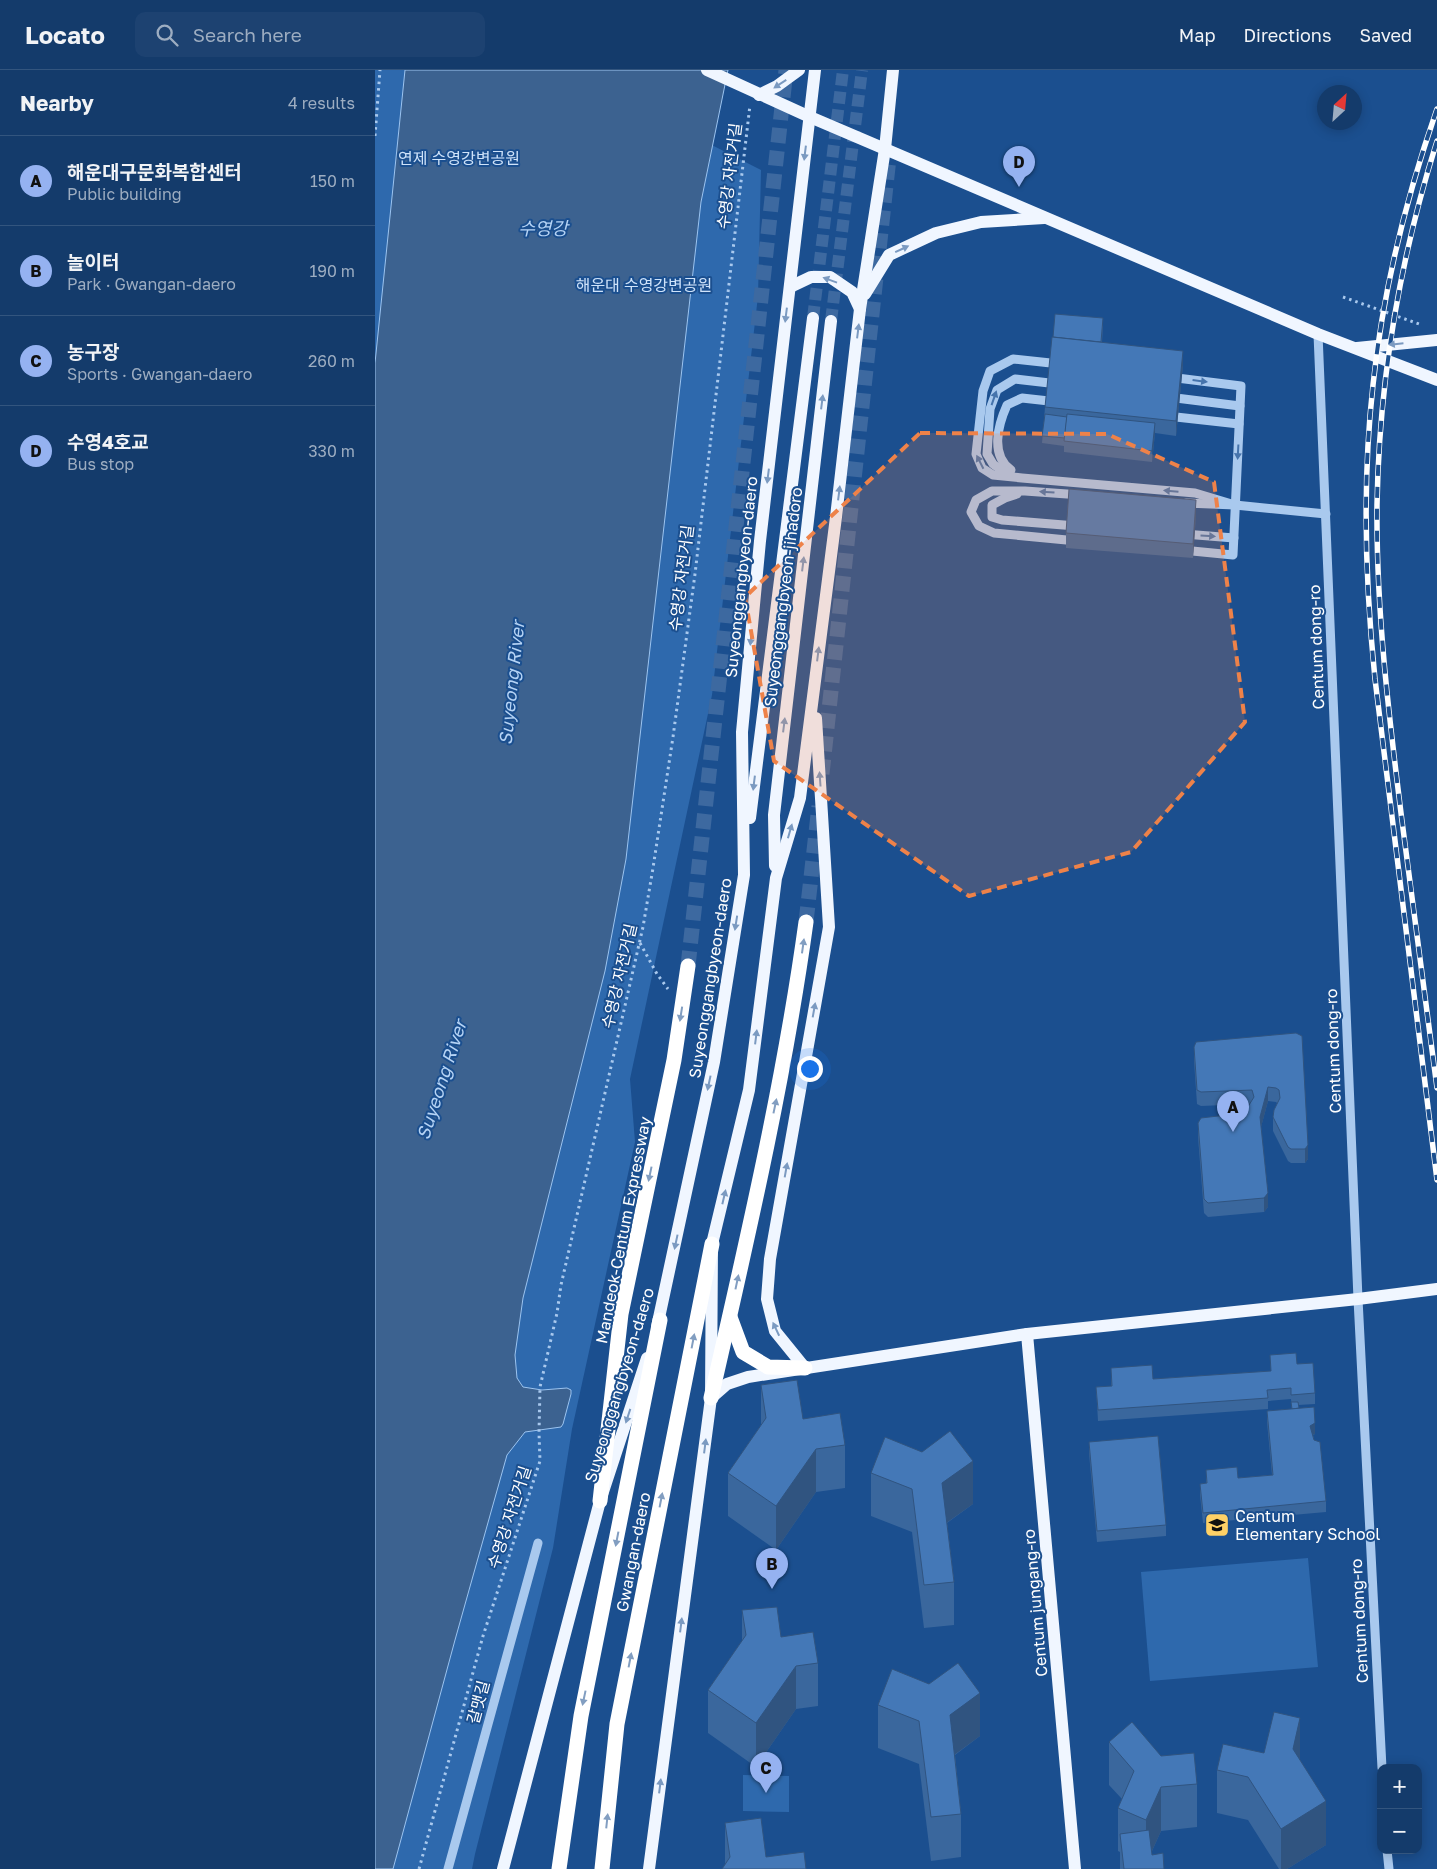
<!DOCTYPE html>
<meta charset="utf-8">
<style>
body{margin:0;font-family:"Golos Text","Noto Sans KR",sans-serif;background:#1d4271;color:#f1f3f6}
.controls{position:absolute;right:15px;bottom:15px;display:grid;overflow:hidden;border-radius:10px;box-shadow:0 2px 12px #0003}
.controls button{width:45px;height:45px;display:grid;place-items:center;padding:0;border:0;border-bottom:1px solid #33557e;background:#143b6b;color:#f1f3f6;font:25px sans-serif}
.compass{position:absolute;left:942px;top:15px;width:45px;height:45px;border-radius:50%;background:#143b6b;box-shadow:0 2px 12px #0003;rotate:26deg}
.you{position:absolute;left:434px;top:998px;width:18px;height:18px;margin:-12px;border:4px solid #fff;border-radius:50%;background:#1a73e8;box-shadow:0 0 0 8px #1a73e833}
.badge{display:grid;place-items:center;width:32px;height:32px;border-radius:50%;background:#95b2f1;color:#111;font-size:16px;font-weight:700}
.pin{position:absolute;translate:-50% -41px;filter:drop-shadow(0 1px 2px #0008)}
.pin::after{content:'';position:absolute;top:26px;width:18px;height:15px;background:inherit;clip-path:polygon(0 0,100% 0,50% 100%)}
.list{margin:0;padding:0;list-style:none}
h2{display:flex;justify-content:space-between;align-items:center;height:65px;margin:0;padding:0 20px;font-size:21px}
h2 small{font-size:16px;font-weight:400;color:#9dadc1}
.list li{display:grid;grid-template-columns:32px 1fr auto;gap:15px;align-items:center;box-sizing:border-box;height:90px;padding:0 20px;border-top:1px solid #33557e}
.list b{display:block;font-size:19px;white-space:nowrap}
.list p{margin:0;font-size:16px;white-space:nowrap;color:#9dadc1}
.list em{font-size:16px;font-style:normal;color:#9dadc1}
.icon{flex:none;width:28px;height:28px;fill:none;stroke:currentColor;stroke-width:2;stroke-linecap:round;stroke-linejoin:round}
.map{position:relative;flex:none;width:1062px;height:1799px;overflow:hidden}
header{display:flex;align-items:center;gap:30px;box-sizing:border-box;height:70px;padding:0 25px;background:#143b6b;border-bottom:1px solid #33557e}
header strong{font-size:24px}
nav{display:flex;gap:28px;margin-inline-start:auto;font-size:18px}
.search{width:350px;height:45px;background:#1d4271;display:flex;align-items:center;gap:12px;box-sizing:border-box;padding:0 18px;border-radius:10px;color:#9dadc1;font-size:19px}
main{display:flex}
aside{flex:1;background:#143b6b}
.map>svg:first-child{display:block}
</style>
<header>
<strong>Locato</strong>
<div class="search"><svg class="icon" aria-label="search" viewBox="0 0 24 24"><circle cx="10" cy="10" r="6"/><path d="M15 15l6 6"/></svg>Search here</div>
<nav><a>Map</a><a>Directions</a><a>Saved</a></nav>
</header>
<main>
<aside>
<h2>Nearby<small>4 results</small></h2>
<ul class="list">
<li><span class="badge">A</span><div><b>해운대구문화복합센터</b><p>Public building</p></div><em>150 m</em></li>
<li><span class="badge">B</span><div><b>놀이터</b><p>Park · Gwangan-daero</p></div><em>190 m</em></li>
<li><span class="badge">C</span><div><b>농구장</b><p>Sports · Gwangan-daero</p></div><em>260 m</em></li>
<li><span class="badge">D</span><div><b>수영4호교</b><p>Bus stop</p></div><em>330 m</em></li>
</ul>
</aside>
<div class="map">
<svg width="1062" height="1799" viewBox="0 0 1062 1799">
<rect width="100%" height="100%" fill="#1b4f8f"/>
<!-- green -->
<g fill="#2e69ad">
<path d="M 0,0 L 189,0 L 386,100 L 383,226 L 337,625 L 255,1009 L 260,1072 L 197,1359 L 178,1478 L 100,1784 L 97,1799 L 0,1799 Z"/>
<path d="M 933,1488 L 943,1597 L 775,1611 L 766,1502 Z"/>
<path d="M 368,1705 L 414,1706 L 414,1742 L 368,1741 Z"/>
</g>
<!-- water -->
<path fill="#3c6290" stroke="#9cc4f0" d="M 30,0 L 353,0 L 326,132 L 251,789 L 230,901 L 148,1228 L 140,1285 L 142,1308 L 148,1317 L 167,1320 L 192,1318 L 196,1320 L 196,1324 L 188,1354 L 186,1357 L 150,1362 L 132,1385 L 80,1570 L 18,1799 L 0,1799 L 0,293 Z"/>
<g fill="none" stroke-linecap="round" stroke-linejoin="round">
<!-- major-tunnel -->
<g stroke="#3d69a0" stroke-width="12" stroke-dasharray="12 6" stroke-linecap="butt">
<path d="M 438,248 L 468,0"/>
<path d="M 456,251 L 487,0"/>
</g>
<!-- highway-tunnel -->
<g stroke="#3d69a0" stroke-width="15" stroke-dasharray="15 8" stroke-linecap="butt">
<path d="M 447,704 L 514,88"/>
<path d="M 431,852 L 444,736"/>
<path d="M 313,896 L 411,0"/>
</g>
<!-- path -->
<g stroke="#a9c9ee" stroke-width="3" stroke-dasharray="2.5 4" stroke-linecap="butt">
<path d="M 0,66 L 5,0"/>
<path d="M 968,227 L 1047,255"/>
<path d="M 265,873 L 282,904 L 293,919"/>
<path d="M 44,1799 L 108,1566 L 165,1391 L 164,1363 L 165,1317 L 182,1243 L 186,1215 L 268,857 L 278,798 L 298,667 L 320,504 L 375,35"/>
</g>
<!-- minor -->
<g stroke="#a9c9ee" stroke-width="9">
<path d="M 943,264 L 983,1229 L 1007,1698"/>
<path d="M 685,294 L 638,289 L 615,301 L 608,321 L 601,384 L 607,398 L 618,405 L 647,408 L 820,423 L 860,435"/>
<path d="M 794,307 L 866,316 L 858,485 L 807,480"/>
<path d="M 793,327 L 865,336"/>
<path d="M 792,346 L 864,354"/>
<path d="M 636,400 C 615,385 623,355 632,335 L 647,328 L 683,332"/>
<path d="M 635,403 L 626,400 L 618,394 L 612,384 L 615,339 L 622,320 L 640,309 L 683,314"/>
<path d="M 642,424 L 630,428 L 617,435 L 617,447 L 627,450 L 701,456"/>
<path d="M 811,433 L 860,435 L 951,444"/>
<path d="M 809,464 L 859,468"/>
<path d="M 702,471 L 619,463 L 604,456 L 596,442 L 601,430 L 617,421 L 650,421 L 706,425"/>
<path d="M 1012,1780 L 1014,1799"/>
<path d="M 73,1799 L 163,1473"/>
</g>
<!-- major -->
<g stroke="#f0f6ff" stroke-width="12">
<path d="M 332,0 L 435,47 L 943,264 L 1062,310"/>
<path d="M 384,25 L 402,16 L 424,0"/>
<path d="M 415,217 L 436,207 L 455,207 L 477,222 L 485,239"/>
<path d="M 490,224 L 514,185 L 561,163 L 606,152 L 669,148"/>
<path d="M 982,278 L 1062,270"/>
<path d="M 375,748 L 438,248"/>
<path d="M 400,796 L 399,745 L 456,251"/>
<path d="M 282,1257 L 339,992 L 369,805 L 367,662 L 385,471 L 440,0"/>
<path d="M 652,1264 L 700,1799"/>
<path d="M 430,1298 L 400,1261 L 392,1229 L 395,1189 L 454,857 L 441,648"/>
<path d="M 336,1328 L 352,1314 L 373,1307 L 652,1264 L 983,1229 L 1062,1219"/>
<path d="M 128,1799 L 225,1431 L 272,1288"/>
<path d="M 274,1799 L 336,1328 L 337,1174 L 374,1020 L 401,808 L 425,728 L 461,447 L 485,239 L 510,79 L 518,0"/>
</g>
<!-- highway -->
<g stroke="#fff" stroke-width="15">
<path d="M 355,1247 L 368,1282 L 393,1297 L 430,1298"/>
<path d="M 336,1328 C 372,1170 409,1012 431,852"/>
<path d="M 225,1431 L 246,1244 L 299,990 L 313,896"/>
<path d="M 184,1799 L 206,1646 L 285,1250"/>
<path d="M 227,1799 L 242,1654 L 337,1174"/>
</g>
<defs>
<g id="rail">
<path d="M 1062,39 C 1031,128 1008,220 998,315 C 987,413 990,511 1000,609 L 1062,1110"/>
<path d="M 1062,71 C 1025,188 1004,312 1002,435 C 1001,541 1014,647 1027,751 C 1039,840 1050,929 1062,1018"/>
</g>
</defs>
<!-- rail casing -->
<use href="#rail" stroke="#fff" stroke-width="5.5"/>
<!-- rail -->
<use href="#rail" stroke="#1b4f8f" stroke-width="4" stroke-dasharray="11" stroke-linecap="butt"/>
</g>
<!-- wall -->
<g fill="#3a679d">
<path d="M 728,255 L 727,272 L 808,295 L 801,366 L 780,363 L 777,392 L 689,382 L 689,376 L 667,373 L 670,337 Z"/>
<path d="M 821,444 L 818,488 L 691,478 L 691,463 Z"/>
<path d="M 921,963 L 933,1089 L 930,1093 L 916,1093 L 913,1091 L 898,1061 L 898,1047 L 902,1033 L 901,1032 L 893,1031 L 886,1057 L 893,1137 L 889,1142 L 833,1147 L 829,1143 L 823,1067 L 823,1053 L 869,1043 L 874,1034 L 826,1036 L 822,1034 L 819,991 L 819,977 Z"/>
<path d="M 895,1285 L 922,1294 L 940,1323 L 940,1334 L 923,1335 L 924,1338 L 940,1364 L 938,1365 L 951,1431 L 951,1442 L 828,1453 L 825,1425 L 825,1414 L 831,1413 L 831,1400 L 863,1408 L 897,1405 L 892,1352 L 892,1341 L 917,1339 L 916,1329 L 893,1331 L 893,1339 L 723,1351 L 721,1317 L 736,1316 L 736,1298 L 778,1309 L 896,1301 Z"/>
<path d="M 386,1315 L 428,1349 L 470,1375 L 470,1418 L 441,1422 L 401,1480 L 353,1446 L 353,1403 L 386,1355 Z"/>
<path d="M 714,1372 L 791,1455 L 791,1466 L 722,1472 L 714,1383 Z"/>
<path d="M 496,1403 L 598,1434 L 572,1453 L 579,1512 L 579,1555 L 549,1558 L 537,1462 L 496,1446 Z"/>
<path d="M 367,1540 L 443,1593 L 443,1636 L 421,1639 L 381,1697 L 333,1663 L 333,1620 L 367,1571 Z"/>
<path d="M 503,1635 L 605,1666 L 580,1685 L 586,1744 L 586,1787 L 556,1791 L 544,1694 L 503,1678 Z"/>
<path d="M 734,1672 L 786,1686 L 822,1714 L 822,1757 L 786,1761 L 777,1781 L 777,1785 L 789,1799 L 745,1799 L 745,1782 L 743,1781 L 743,1738 L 747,1729 L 734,1715 Z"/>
<path d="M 889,1683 L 925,1691 L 951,1775 L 912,1799 L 904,1799 L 873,1750 L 842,1743 L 842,1700 Z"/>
<path d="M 386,1748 L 350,1794 L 350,1753 Z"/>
</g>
<!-- shaded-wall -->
<g fill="#305480">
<path d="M 808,281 L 808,295 L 801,366 L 801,351 Z"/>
<path d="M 780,353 L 780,363 L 777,392 L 777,381 Z"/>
<path d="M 821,430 L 821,444 L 818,488 L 818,474 Z"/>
<path d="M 893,1017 L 893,1031 L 885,1061 L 885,1047 Z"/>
<path d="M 933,1075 L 933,1089 L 930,1093 L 930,1079 Z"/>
<path d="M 893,1123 L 893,1137 L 889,1142 L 889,1128 Z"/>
<path d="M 940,1353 L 940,1364 L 935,1366 L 935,1356 Z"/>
<path d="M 441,1379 L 441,1422 L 401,1480 L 401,1436 Z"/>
<path d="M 598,1391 L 598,1434 L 567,1456 L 567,1413 Z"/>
<path d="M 421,1596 L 421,1639 L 381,1697 L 381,1653 Z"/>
<path d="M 605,1623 L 605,1666 L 575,1688 L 575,1645 Z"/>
<path d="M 925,1648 L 925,1691 L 918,1679 Z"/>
<path d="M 786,1717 L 786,1761 L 771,1794 L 771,1750 Z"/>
<path d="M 951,1731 L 951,1775 L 912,1799 L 906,1799 L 906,1759 Z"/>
</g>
<!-- building -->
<g fill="#4478b7" stroke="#305480">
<path d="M 680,244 L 728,248 L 726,272 L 678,267 Z"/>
<path d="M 677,267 L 808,281 L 801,351 L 670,337 Z"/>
<path d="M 670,344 L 692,347 L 690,368 L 667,366 Z"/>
<path d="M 692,344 L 780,353 L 777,381 L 689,371 Z"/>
<path d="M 694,419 L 821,430 L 818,474 L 691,463 Z"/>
<path d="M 921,963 L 927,966 L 933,1075 L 930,1079 L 916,1079 L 913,1077 L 898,1047 L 899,1040 L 905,1028 L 904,1020 L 901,1018 L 893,1017 L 885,1047 L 893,1123 L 889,1128 L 833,1133 L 829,1129 L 823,1053 L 826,1048 L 869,1043 L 879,1027 L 877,1020 L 826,1022 L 822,1020 L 819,977 L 821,972 Z"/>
<path d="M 921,1283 L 922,1294 L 938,1293 L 940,1323 L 916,1325 L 916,1318 L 892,1320 L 893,1328 L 723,1340 L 721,1317 L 737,1316 L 736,1298 L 777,1295 L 778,1309 L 896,1301 L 895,1285 Z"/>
<path d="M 422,1310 L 428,1349 L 465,1343 L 470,1375 L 441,1379 L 401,1436 L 353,1403 L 391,1348 L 386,1315 Z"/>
<path d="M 916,1332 L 923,1332 L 924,1338 L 917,1339 Z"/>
<path d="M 939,1337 L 940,1353 L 935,1356 L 939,1370 L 945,1372 L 951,1431 L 828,1443 L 825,1414 L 832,1413 L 831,1400 L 862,1397 L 863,1408 L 898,1405 L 892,1341 Z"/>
<path d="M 575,1361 L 598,1391 L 567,1413 L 579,1512 L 549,1515 L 537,1419 L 496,1403 L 510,1367 L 547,1382 Z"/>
<path d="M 783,1366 L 791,1455 L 722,1461 L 714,1372 Z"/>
<path d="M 402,1537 L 406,1567 L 438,1562 L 443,1593 L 421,1596 L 381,1653 L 333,1620 L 371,1565 L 367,1540 Z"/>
<path d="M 583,1593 L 605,1623 L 575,1645 L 586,1744 L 556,1747 L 544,1651 L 503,1635 L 517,1599 L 554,1614 Z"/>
<path d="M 899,1642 L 925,1648 L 918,1679 L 951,1731 L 906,1759 L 873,1707 L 842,1700 L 848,1674 L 889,1683 Z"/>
<path d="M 757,1652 L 786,1686 L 819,1683 L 822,1714 L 786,1717 L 771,1750 L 743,1738 L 759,1701 L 734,1672 Z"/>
<path d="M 386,1748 L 391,1787 L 429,1782 L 431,1799 L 347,1799 L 355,1787 L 350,1753 Z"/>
<path d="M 774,1760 L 777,1785 L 788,1783 L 789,1799 L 749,1799 L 745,1764 Z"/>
</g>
<!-- one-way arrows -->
<defs><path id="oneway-solid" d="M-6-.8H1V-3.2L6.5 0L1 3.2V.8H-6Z" transform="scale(1.25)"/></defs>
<g fill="#7b9ac1">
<use href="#oneway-solid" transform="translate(405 14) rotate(147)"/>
<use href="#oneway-solid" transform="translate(430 83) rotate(97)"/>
<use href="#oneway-solid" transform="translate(527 179) rotate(-25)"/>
<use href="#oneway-solid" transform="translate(455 210) rotate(-160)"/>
<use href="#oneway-solid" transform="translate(411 245) rotate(97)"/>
<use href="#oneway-solid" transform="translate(483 261) rotate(-83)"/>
<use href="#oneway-solid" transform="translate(1021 274) rotate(174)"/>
<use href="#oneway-solid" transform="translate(447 332) rotate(-83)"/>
<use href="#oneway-solid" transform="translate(393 406) rotate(97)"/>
<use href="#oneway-solid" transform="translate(464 423) rotate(-83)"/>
<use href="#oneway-solid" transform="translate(428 494) rotate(-83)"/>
<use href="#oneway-solid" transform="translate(376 568) rotate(96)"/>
<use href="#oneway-solid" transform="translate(443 584) rotate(-83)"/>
<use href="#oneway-solid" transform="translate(409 655) rotate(-83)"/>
<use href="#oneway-solid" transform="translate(445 709) rotate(-94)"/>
<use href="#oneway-solid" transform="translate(379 713) rotate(97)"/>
<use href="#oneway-solid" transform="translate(415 761) rotate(-74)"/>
<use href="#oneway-solid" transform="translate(361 853) rotate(99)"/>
<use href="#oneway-solid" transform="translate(439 940) rotate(-80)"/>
<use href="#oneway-solid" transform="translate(381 967) rotate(-83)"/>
<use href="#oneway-solid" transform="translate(334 1013) rotate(102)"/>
<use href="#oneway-solid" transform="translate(411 1100) rotate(-80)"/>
<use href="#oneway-solid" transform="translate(349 1127) rotate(-77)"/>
<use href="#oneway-solid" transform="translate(301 1172) rotate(102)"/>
<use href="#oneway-solid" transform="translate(401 1259) rotate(-115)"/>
<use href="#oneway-solid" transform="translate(253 1346) rotate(108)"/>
<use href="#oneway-solid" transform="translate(330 1376) rotate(-83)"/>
<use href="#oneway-solid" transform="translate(306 1555) rotate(-83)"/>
<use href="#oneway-solid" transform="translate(285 1716) rotate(-83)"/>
</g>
<g fill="#4674ac">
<use href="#oneway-solid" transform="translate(825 311) rotate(7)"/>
<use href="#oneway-solid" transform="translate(619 328) rotate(-71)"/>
<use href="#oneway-solid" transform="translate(863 382) rotate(93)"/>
<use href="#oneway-solid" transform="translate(605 392) rotate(-117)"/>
<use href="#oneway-solid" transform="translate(796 421) rotate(-175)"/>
<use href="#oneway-solid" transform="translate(672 422) rotate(-176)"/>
<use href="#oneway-solid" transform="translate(833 466) rotate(4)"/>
</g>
<g fill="#829ec1">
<use href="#oneway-solid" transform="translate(428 876) rotate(-82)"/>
<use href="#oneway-solid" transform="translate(306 944) rotate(99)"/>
<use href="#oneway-solid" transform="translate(400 1036) rotate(-78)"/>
<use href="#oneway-solid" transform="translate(275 1104) rotate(102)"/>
<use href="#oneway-solid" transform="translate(362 1212) rotate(-78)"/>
<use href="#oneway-solid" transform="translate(318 1271) rotate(-79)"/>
<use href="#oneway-solid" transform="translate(286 1430) rotate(-79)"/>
<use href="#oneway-solid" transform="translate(242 1469) rotate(101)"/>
<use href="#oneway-solid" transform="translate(255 1590) rotate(-79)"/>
<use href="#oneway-solid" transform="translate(209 1628) rotate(102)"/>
<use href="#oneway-solid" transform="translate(232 1751) rotate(-84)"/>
</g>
<!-- marked area -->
<path fill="#ee8249" fill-opacity="0.2" stroke="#ee8249" stroke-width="4" stroke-dasharray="10 6" stroke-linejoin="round" d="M 545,363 L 732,364 L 839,412 L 870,652 L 756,782 L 594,826 L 399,691 L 370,527 Z"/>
<!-- icons -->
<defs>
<symbol id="school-square" viewBox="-11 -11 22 22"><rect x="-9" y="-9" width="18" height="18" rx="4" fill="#ffd166" stroke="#1b4f8f"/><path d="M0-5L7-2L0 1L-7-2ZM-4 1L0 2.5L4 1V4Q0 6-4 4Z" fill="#111"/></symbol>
</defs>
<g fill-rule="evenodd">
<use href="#school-square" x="828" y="1441" width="28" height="28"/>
</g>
<g text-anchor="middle" stroke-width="4" stroke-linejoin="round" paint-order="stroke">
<!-- park labels -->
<g font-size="16" fill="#cfe3fa" stroke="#1b4f8f">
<text x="84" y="94">연제 수영강변공원</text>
<text x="269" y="221">해운대 수영강변공원</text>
</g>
<!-- street labels -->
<g font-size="16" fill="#fff" stroke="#1b4f8f">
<text transform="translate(354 106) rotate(-83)" y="6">수영강 자전거길</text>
<text transform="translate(366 507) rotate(-84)" y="6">Suyeonggangbyeon-daero</text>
<text transform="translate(306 508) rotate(-83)" y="6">수영강 자전거길</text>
<text transform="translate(408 527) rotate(-83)" y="6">Suyeonggangbyeon-jihadoro</text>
<text transform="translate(941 577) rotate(-92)" y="6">Centum dong-ro</text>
<text transform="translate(244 906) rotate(-77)" y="6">수영강 자전거길</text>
<text transform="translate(335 908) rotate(-81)" y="6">Suyeonggangbyeon-daero</text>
<text transform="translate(958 981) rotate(-92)" y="6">Centum dong-ro</text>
<text transform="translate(248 1160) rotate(-79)" y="6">Mandeok-Centum Expressway</text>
<text transform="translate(244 1315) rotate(-73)" y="6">Suyeonggangbyeon-daero</text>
<text transform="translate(134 1447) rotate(-72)" y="6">수영강 자전거길</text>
<text transform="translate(258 1482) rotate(-79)" y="6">Gwangan-daero</text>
<text transform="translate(660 1533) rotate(-95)" y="6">Centum jungang-ro</text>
<text transform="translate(984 1551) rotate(-93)" y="6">Centum dong-ro</text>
<text transform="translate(103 1632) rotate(-75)" y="6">갈맷길</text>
</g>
<!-- poi labels -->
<g font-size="16" fill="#fff" stroke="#1b4f8f" text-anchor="start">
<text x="860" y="1452">Centum<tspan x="860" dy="18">Elementary School</tspan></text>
</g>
<!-- water labels -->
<g font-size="18" font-style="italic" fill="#b5d3f5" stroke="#1b4f8f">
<text x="168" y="165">수영강</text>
<text transform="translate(137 613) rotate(-84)" y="6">Suyeong River</text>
<text transform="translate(67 1010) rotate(-72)" y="6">Suyeong River</text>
</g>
</g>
</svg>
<div class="controls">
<button>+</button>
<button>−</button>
</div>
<svg class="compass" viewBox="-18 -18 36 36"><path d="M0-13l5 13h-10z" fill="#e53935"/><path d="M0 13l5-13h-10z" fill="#9dadc1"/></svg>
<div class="you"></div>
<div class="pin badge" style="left:858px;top:1062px">A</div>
<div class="pin badge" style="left:397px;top:1519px">B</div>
<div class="pin badge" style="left:391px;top:1723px">C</div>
<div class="pin badge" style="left:644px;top:117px">D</div>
</div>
</main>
